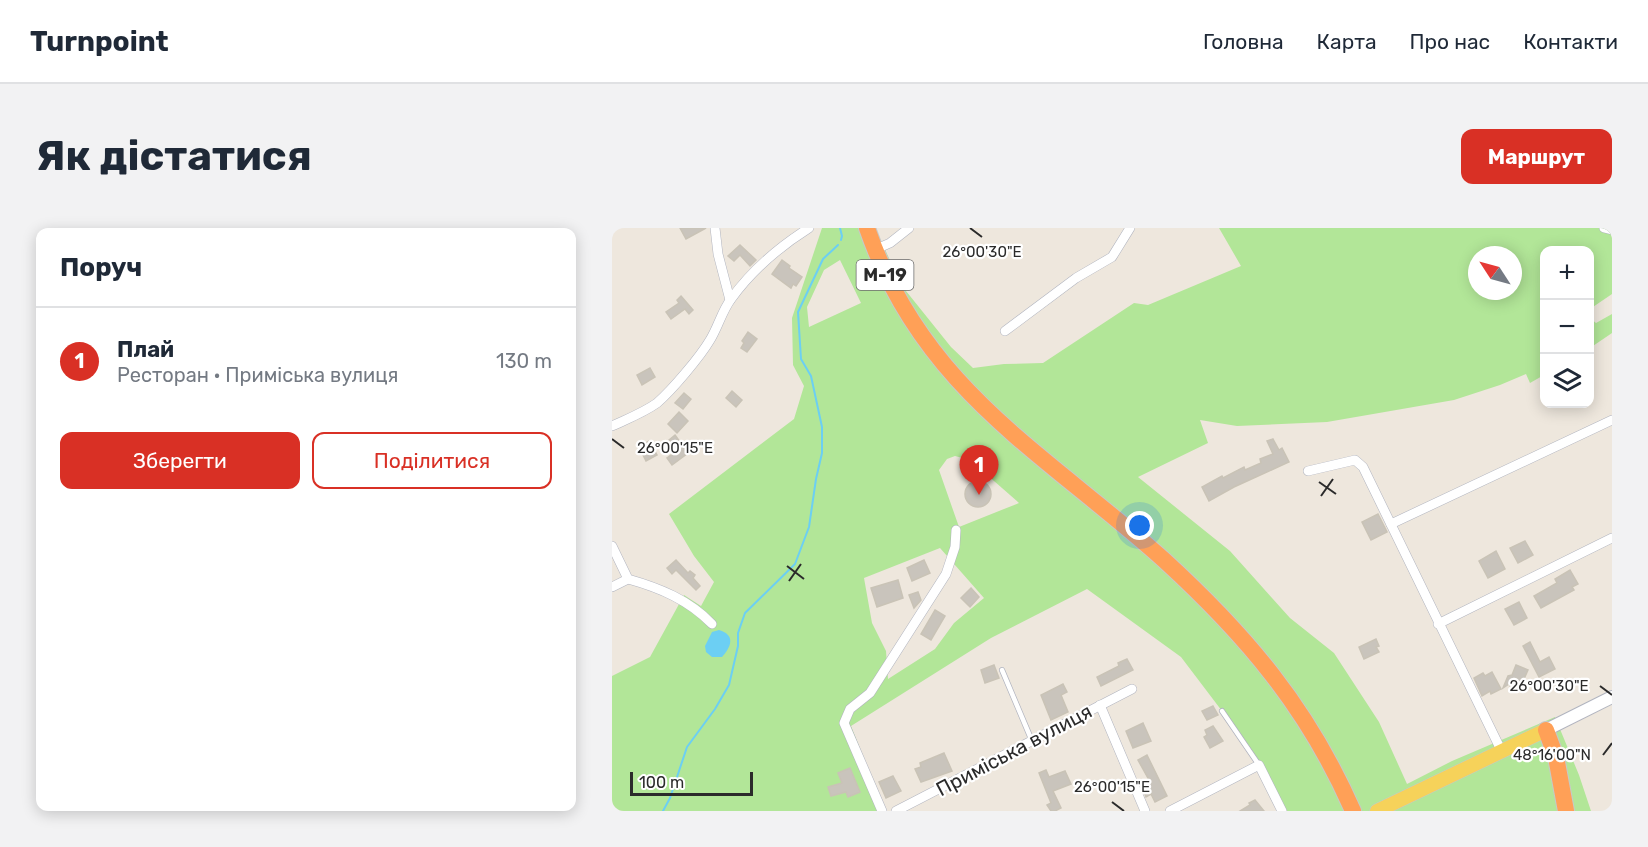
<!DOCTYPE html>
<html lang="uk">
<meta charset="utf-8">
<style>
body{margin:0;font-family:Rubik,sans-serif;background:#f2f2f3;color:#1f2937}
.controls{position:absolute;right:18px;top:18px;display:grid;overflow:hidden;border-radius:12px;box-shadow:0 3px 15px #0003}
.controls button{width:54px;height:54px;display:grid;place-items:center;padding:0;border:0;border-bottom:2px solid #e0e1e3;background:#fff;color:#1f2937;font:30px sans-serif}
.compass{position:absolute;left:856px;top:18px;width:54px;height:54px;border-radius:50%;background:#fff;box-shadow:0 3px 15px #0003;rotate:306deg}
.scale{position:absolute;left:18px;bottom:15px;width:123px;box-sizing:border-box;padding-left:6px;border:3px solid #2b2b2b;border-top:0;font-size:16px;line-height:21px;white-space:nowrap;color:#2b2b2b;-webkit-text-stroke:4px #fff;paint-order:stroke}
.you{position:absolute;left:528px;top:298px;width:21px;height:21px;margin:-15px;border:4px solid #fff;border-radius:50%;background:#1a73e8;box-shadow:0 0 0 9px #1a73e833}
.badge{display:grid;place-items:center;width:39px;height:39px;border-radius:50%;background:#d93025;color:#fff;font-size:20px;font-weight:700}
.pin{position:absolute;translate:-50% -50px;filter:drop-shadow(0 2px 3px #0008)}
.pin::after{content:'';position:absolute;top:32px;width:21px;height:18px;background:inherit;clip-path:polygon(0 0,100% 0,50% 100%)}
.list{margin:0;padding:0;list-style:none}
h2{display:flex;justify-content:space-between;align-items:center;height:78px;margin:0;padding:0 24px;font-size:26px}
h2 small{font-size:20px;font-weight:400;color:#747a83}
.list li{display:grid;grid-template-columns:39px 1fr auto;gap:18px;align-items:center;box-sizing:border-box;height:108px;padding:0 24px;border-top:2px solid #e0e1e3}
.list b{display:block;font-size:22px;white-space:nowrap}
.list p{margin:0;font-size:20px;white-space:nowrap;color:#747a83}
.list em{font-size:20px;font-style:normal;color:#747a83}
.actions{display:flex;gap:12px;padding:18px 24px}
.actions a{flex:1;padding:14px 0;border:2px solid #d93025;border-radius:12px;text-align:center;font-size:21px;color:#d93025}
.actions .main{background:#d93025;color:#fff}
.icon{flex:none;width:33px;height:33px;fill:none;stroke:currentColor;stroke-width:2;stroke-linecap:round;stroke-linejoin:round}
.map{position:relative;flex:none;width:1000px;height:583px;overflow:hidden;border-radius:12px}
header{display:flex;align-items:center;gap:36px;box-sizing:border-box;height:84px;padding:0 30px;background:#fff;border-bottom:2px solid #e0e1e3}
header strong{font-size:28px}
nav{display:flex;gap:33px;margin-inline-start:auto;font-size:21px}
.intro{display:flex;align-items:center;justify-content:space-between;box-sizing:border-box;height:144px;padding:0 36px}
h1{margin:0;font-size:42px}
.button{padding:15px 27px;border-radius:12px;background:#d93025;color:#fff;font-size:21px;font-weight:700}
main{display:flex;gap:36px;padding:0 36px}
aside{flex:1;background:#fff;border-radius:12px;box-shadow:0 3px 15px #0003}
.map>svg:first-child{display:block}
</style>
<header>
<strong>Turnpoint</strong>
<nav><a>Головна</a><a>Карта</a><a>Про нас</a><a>Контакти</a></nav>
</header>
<div class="intro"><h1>Як дістатися</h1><a class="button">Маршрут</a></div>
<main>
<aside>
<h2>Поруч<small></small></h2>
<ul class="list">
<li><span class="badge">1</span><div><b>Плай</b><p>Ресторан · Приміська вулиця</p></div><em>130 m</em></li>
</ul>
<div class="actions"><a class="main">Зберегти</a><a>Поділитися</a></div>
</aside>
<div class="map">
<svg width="1000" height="583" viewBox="0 0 1000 583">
<rect width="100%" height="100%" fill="#eee7dd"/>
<!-- green -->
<g fill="#b2e698" fill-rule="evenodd">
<path d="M 210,0 L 263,0 L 290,58 L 339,119 L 361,140 L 392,136 L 431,135 L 522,75 L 536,77 L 629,38 L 607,0 L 1000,0 L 1000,66 L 978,81 L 978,22 L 933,22 L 932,147 L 918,155 L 914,146 L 888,157 L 842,172 L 715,194 L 625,198 L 588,192 L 596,215 L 526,249 L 618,323 L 678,390 L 722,425 L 767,494 L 795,556 L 840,533 L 943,489 L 967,547 L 979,583 L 670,583 L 647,537 L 613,487 L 569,429 L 475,361 L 379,410 L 239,498 L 273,583 L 0,583 L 0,448 L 38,429 L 72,367 L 89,378 L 102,354 L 82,328 L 57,286 L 182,191 L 192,158 L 181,137 L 180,90 ZM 865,27 L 901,27 L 901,63 L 865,63 ZM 228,32 L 249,75 L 197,99 L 195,79 L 212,42 ZM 343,228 L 358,232 L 407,275 L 347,299 L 327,242 L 335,231 ZM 328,320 L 372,370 L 342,395 L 323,421 L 276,451 L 274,423 L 260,395 L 252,350 Z"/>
<path d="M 1000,86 L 1000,105 L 978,120 L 978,90 L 984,95 Z"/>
</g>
<!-- water -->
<path fill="#6ccff3" d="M 107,402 C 124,407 119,419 110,429 L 100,429 L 94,424 L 93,418 L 100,404 Z"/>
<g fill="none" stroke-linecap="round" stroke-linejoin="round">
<!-- stream -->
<g stroke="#6ccff3" stroke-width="2">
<path d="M 228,0 L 230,8 L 229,12"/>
<path d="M 51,583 L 58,570 L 75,519 L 103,481 L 117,457 L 126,418 L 126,405 L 133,385 L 183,336 L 197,299 L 204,251 L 210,225 L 210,199 L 199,148 L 189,131 L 186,84 L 211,31 L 226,17"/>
</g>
</g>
<!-- building -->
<g fill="#c9c4bc" stroke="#c9c3b6" stroke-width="1.5">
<path d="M 68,0 L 94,0 L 74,11 Z"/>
<path d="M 128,17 L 144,32 L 138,38 L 128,27 L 122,33 L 116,28 Z"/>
<path d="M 170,32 L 178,38 L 177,40 L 190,49 L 184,58 L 181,56 L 179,60 L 160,46 Z"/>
<path d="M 69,68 L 81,82 L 77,86 L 73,81 L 59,91 L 54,84 L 67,75 L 65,72 Z"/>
<path d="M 136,104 L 145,111 L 135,124 L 129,120 L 132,115 L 130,113 Z"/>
<path d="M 38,140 L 43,149 L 30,157 L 25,147 Z"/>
<path d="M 120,163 L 130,172 L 124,179 L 114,170 Z"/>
<path d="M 72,165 L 79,171 L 71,181 L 63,175 Z"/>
<path d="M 67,184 L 76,193 L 65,205 L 56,196 Z"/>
<path d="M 63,207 L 76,225 L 60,237 L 55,230 L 66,222 L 57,212 Z"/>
<path d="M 661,211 L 667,222 L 670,220 L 677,234 L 622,259 L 597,273 L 590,259 L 610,248 L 611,250 L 632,239 L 633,242 L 649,235 L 648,231 L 661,226 L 655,213 Z"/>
<path d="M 37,213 L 45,227 L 34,233 L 27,219 Z"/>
<circle cx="366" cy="266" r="13"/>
<path d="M 766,286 L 775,304 L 759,312 L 750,294 Z"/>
<path d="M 913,313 L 921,327 L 906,335 L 898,320 Z"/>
<path d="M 884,323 L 893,341 L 876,350 L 867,333 Z"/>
<path d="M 64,332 L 76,345 L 78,343 L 83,347 L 81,350 L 88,358 L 84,362 L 64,342 L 60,346 L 55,340 Z"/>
<path d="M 312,332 L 318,345 L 300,353 L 295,340 Z"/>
<path d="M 958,342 L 966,356 L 960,359 L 962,362 L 929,380 L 922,368 L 945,355 L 943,351 Z"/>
<path d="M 286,352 L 291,370 L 265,379 L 259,360 Z"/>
<path d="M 359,360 L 367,369 L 358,379 L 349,370 Z"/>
<path d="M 306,364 L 309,372 L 302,380 L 297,367 Z"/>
<path d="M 907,374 L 915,390 L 902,397 L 893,381 Z"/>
<path d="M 323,382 L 333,388 L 319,412 L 309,406 Z"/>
<path d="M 764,411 L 767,418 L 764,419 L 767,424 L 752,431 L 747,419 Z"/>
<path d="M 918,414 L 928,434 L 937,429 L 943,441 L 927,449 L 911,418 Z"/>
<path d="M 515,431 L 521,442 L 489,458 L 485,449 L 507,438 L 506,435 Z"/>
<path d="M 382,437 L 387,450 L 373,455 L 369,442 Z"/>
<path d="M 904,437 L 916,442 L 912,451 L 914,454 L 910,459 L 900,462 L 897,456 L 891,460 L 896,448 L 900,447 Z"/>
<path d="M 880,444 L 889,461 L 879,466 L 878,463 L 870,468 L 862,450 L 871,445 L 873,448 Z"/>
<path d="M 451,456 L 455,464 L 449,467 L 456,484 L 439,492 L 429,467 Z"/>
<path d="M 601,478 L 606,487 L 595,492 L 590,483 Z"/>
<path d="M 531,495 L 539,513 L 521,520 L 514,503 Z"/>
<path d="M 601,498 L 611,513 L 598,520 L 592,509 L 595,507 L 593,502 Z"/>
<path d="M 332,525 L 340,543 L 309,554 L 303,541 L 309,539 L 308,535 Z"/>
<path d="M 535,527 L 555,568 L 543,574 L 539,566 L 534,569 L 529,556 L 537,552 L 526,532 Z"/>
<path d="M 238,540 L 248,564 L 236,569 L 234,564 L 219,568 L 216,559 L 230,555 L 226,545 Z"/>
<path d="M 434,542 L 437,549 L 453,543 L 459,556 L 441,563 L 449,580 L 443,583 L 439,583 L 435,577 L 439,575 L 427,545 Z"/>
<path d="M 281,548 L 289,563 L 274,570 L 267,554 Z"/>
<path d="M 643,572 L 652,583 L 628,583 L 638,577 L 637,575 Z"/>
</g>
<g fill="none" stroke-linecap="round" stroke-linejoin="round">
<defs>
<g id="lane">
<path d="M 390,442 L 420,513"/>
<path d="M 610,483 L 647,537"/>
</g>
<g id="street">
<path d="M 103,0 L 106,26 L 118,72"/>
<path d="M 992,0 L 1000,2"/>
<path d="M 262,22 L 278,15 L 297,0"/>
<path d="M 393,103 L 464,50 L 500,29 L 518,0"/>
<path d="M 0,198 C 15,191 31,185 45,175 C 60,162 88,129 98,112 C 106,99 110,83 119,71 C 140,42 167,19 197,0"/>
<path d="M 696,243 L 743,232 L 751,239 L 890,524"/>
<path d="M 779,296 L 1000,192"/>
<path d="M 0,318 L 16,351 C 48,360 77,372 100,396"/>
<path d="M 0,359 L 16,351"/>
<path d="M 826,396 L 1000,310"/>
<path d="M 488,477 L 533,583"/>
<path d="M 270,583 L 232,495 L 238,481 L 258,465 L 334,346 L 343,319 L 344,302"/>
<path d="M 284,583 L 520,461"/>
<path d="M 558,583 L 647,537 L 670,583"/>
</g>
<path id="secondary" d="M 934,502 L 1000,469"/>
<path id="primary" d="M 765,583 L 934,502"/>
<g id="highway">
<path d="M 255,0 C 311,162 433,225 552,332 C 634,407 696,480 741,583"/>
<path d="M 934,502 L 944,529 L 954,583"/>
</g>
</defs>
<!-- lane casing -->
<use href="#lane" stroke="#b1b4bf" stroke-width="6"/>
<!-- street casing -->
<use href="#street" stroke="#b1b4bf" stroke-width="10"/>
<!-- secondary casing -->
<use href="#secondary" stroke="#b1b4bf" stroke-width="14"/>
<!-- primary casing -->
<use href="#primary" stroke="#c8c8c8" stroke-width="15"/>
<!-- highway casing -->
<use href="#highway" stroke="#c8c8c8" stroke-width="18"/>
<!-- lane -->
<use href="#lane" stroke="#fff" stroke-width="4.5"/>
<!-- street -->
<use href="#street" stroke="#fff" stroke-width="9"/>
<!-- secondary -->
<use href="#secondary" stroke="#fff" stroke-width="12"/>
<!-- primary -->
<use href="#primary" stroke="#f6d25a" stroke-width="14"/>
<!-- highway -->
<use href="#highway" stroke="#ffa057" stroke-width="16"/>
</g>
<!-- ticks -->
<path fill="none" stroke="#2b2b2b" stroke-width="2" d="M 358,0 L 370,9M 0,211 L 12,220M 707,254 L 724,266M 709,268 L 721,251M 175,338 L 192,351M 177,353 L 189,336M 988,458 L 1000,467M 991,527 L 1000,515M 500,574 L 512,583"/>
<g text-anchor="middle" stroke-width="4.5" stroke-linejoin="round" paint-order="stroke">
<!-- shield labels -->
<rect fill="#fff" stroke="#6b6b6b" stroke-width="1.5" x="244.5" y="32" width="57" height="30" rx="4.5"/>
<g font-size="18" font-weight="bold" fill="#2b2b2b">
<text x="273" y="53">М-19</text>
</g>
<!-- street labels -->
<g font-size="20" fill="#2b2b2b" stroke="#fff">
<text transform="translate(402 522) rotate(-28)" y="7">Приміська вулиця</text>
</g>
</g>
<g font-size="15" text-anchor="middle" fill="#2b2b2b" stroke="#fff" stroke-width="4.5" stroke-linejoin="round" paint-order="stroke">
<text x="370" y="29">26°00'30"E</text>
<text x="63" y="225">26°00'15"E</text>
<text x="937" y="463">26°00'30"E</text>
<text x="940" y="532">48°16'00"N</text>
<text x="500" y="564">26°00'15"E</text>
</g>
</svg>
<div class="controls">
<button>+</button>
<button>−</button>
<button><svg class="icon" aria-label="layers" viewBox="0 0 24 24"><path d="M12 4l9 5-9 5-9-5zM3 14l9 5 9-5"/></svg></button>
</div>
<svg class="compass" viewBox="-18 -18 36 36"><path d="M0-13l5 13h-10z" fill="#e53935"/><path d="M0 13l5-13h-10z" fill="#747a83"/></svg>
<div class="scale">100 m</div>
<div class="you"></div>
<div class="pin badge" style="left:367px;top:267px">1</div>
</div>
</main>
